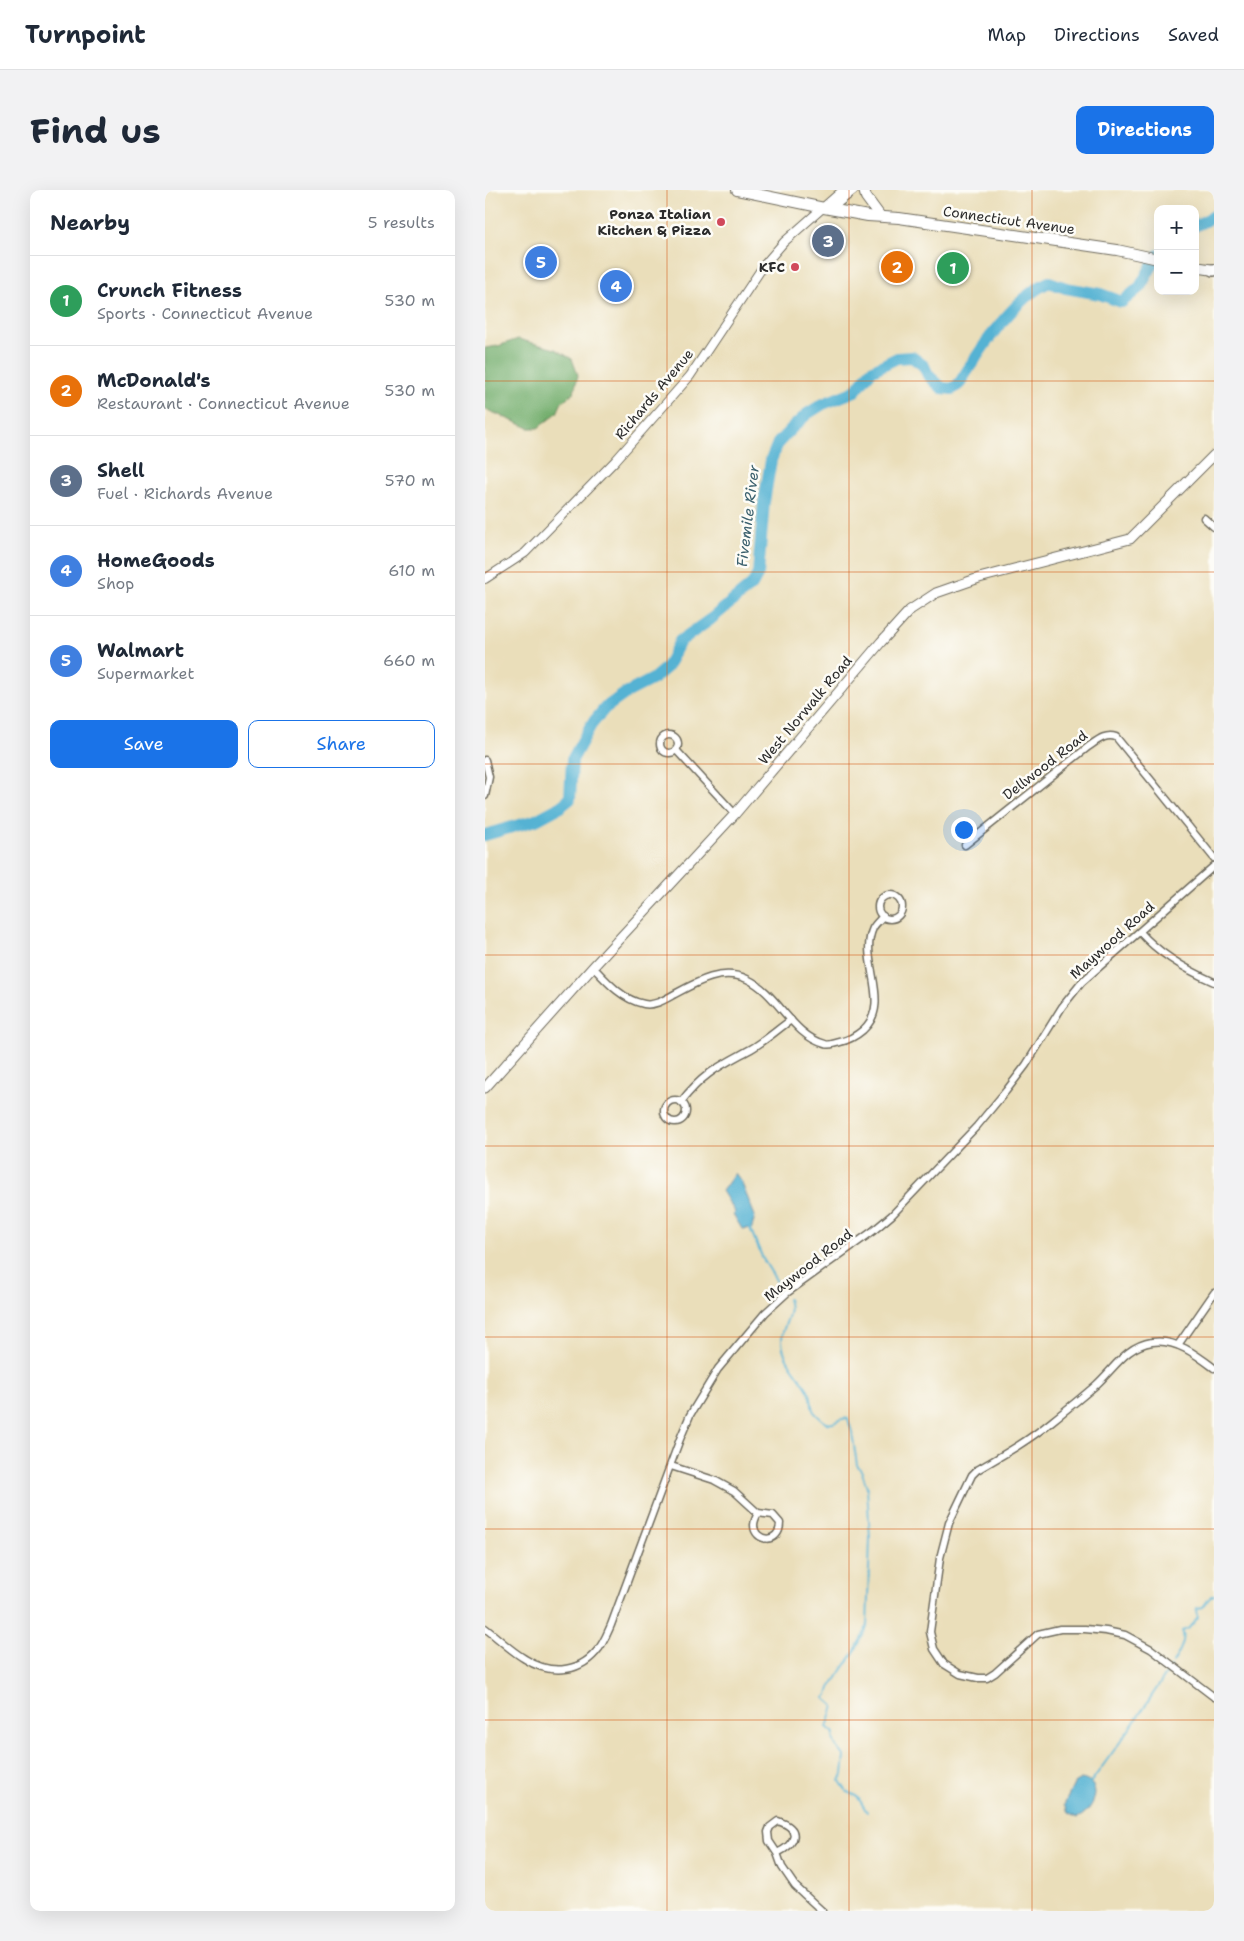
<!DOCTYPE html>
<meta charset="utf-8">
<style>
body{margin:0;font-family:"Shantell Sans",sans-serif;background:#f2f2f3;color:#1f2937}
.controls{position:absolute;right:15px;top:15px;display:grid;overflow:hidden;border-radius:10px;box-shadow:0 5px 20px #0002}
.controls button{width:45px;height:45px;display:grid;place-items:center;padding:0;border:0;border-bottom:1px solid #e0e1e3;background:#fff;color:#1f2937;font:25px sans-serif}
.you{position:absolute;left:478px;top:639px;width:18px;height:18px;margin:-12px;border:4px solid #fff;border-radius:50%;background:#1a73e8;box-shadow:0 0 0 8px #1a73e833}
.badge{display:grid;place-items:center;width:32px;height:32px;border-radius:50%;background:#1a73e8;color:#fff;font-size:16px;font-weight:700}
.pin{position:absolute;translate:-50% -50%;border:2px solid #fff;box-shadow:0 1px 5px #0006}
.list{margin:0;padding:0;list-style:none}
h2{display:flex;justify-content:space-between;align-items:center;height:65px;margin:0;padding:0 20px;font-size:21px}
h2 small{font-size:16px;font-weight:400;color:#747a83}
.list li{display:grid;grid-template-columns:32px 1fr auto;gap:15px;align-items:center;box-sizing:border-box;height:90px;padding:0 20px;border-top:1px solid #e0e1e3}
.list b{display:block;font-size:19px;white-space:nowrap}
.list p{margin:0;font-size:16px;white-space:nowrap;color:#747a83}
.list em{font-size:16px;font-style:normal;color:#747a83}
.actions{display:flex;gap:10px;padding:15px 20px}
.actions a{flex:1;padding:11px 0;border:1px solid #1a73e8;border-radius:10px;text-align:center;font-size:18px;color:#1a73e8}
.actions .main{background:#1a73e8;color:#fff}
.map{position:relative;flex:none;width:729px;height:1721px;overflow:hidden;border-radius:10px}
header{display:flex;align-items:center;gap:30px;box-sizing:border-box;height:70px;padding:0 25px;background:#fff;border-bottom:1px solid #e0e1e3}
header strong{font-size:24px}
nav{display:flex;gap:28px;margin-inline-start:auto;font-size:18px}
.intro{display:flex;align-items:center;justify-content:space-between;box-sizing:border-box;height:120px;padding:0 30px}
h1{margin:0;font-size:35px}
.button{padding:12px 22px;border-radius:10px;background:#1a73e8;color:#fff;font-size:18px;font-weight:700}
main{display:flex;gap:30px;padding:0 30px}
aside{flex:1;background:#fff;border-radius:10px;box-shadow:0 5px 20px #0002}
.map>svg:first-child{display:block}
</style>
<header>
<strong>Turnpoint</strong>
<nav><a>Map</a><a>Directions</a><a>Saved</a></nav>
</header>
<div class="intro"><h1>Find us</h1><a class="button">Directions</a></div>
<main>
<aside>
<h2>Nearby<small>5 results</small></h2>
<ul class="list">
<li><span class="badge" style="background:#2e9e5b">1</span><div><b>Crunch Fitness</b><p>Sports · Connecticut Avenue</p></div><em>530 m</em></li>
<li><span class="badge" style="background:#e8710a">2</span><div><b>McDonald's</b><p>Restaurant · Connecticut Avenue</p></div><em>530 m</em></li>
<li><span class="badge" style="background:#5c6f8a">3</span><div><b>Shell</b><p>Fuel · Richards Avenue</p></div><em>570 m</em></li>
<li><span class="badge" style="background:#3f7fe0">4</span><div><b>HomeGoods</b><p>Shop</p></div><em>610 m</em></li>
<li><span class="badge" style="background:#3f7fe0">5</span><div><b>Walmart</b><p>Supermarket</p></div><em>660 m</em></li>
</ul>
<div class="actions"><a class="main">Save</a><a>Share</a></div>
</aside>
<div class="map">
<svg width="729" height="1721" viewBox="0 0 729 1721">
<rect width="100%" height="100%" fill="#fdfcf7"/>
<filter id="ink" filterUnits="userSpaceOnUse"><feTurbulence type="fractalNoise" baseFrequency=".02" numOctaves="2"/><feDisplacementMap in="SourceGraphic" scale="10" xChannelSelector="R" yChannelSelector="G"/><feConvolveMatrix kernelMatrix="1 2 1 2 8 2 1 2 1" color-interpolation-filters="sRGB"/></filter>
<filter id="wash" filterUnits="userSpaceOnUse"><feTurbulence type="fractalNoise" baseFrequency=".0096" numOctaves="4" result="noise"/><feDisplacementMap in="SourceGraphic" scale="20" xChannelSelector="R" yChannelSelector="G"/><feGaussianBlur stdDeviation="1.12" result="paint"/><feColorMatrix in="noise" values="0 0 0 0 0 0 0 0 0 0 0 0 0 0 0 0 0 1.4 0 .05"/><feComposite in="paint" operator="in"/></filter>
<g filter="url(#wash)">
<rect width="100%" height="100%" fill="#eadeba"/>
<!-- forest -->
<path fill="#73ae6d" stroke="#4f6c4c" d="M 33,149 L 70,159 L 87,169 L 93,185 L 89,202 L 77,212 L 72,223 L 53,238 L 44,238 L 0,219 L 0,158 L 13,156 Z"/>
<!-- water -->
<g fill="#55b2d3" stroke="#406e7f">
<path d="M 250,983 L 256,991 L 270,1026 L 267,1038 L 257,1039 L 248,1024 L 250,1022 L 237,1001 Z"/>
<path d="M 596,1589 C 621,1593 608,1622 592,1628 L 583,1623 L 579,1615 L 590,1592 Z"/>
</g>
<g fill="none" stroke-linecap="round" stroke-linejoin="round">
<!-- stream -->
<g stroke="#55b2d3" stroke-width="2">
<path d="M 265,1038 L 278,1069 L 297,1100"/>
<path d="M 303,1109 C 309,1127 297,1133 297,1150 C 297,1171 317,1186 325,1204 C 327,1209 326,1215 328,1220 C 329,1223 338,1231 342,1233 C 351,1236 355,1226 363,1229 L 367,1242 L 372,1275 L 377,1282 L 382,1298 L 385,1348 L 382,1437 L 370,1461 L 345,1498 L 343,1505 L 340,1508 L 349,1516 L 342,1537 L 349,1543 C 346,1554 354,1558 360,1567 L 358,1584 L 355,1591 L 362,1602 L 372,1606 L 382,1622"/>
<path d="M 688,1473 C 693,1464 702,1450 697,1441 L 703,1439 L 713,1427 L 711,1421 L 712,1418 L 718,1417 L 726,1406 L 729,1405"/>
<path d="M 606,1592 L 646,1537 L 686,1477"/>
</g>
<!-- river -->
<g stroke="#55b2d3" stroke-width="12">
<path d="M 710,36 L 729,26"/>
<path d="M 0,645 L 51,630 L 75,617 L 85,609 L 87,570 L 106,535 L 120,518 L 141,503 L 168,489 L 182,477 L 195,451 L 226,429 L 267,395 L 273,384 L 279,312 L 286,270 L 293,253 L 305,240 L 322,224 L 338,214 L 370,201 L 386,181 L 412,168 L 427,167 L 439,176 L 443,185 L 457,198 L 467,199 L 474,194 C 496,159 527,109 564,92 L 581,98 L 615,104 L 637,112 L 655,97 L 673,65"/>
</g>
</g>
</g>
<g filter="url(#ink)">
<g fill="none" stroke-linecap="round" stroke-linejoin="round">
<defs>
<g id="minor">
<path d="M 719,328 L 729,337"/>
<circle cx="184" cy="554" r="9"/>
<path d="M 191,560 L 250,624"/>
<path d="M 0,570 L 4,587 L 0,606"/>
<path d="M 480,655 L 603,557 C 612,551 620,543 631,547 L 729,668"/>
<circle cx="405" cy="717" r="12"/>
<path d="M 655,742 C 675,765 702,780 729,792"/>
<path d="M 108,777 C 122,792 138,810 159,814 C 169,816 179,810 188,805 C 210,793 236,777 262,789 C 293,803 306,845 340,854 C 344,856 350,853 355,852 C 364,850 371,846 378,840 C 408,813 373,770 388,738 C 390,734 395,730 398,726"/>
<circle cx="190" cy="921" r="11"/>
<path d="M 196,912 C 218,883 235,876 266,859 C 280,851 293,839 306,830"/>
<path d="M 693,1155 L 729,1103"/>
<path d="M 729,1178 C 712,1165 690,1148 667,1152 C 641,1156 629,1179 611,1195 C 596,1208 581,1220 566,1232 C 543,1251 518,1265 492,1280 L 487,1285 L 464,1333 L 455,1368 L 445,1442 L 449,1459 L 459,1474 L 475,1484 L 493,1488 L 502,1488 L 510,1483 L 553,1444 L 575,1439 L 600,1439 L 621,1441 L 640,1445 L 666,1459 L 729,1507"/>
<path d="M 186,1276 L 229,1290 L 249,1301 L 273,1323 L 288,1325 L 295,1333 C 295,1355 269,1352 269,1335 C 269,1331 271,1327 273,1323"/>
<path d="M 0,1438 C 13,1448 26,1461 40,1469 C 63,1484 92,1484 111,1462 C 118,1455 122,1444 126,1435 L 195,1249 L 205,1225 L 233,1179 L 280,1123 L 303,1102 L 388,1041 L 407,1025 L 492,936 L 521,901 L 541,875 L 577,817 L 597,792 L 729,676"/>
<path d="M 292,1663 C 311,1654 317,1639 293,1631 L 285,1637 L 283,1642 L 284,1651 L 292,1663 L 297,1677 L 310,1696 L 337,1721"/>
</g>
<g id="tertiary">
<path d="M 341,17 L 353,13 L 369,0"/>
<path d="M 0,389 L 40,363 L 130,271 L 205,186 L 279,75 L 299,52 L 358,0"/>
</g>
<path id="secondary" d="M 0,898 L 108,777 L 250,624 L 396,452 L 425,420 L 451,403 L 494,388 L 645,349 L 729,265"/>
<g id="primary">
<path d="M 252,0 L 339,18 L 383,26 L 414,28 L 632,60 L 673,69"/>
<path d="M 379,0 L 381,7 L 395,26"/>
<path d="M 710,77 L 729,80"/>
</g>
<path id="motorway" d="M 728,80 L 729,80"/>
</defs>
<!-- minor casing -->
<use href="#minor" stroke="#6e6a5d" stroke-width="9"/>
<!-- tertiary casing -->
<use href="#tertiary" stroke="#6e6a5d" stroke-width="10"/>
<!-- secondary casing -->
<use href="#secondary" stroke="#6e6a5d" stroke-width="11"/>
<!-- primary casing -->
<use href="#primary" stroke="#6e6a5d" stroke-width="12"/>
<!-- motorway casing -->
<use href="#motorway" stroke="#6e6a5d" stroke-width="14"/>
<!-- minor -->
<use href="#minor" stroke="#fff" stroke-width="6"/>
<!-- tertiary -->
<use href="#tertiary" stroke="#fff" stroke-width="8"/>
<!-- secondary -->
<use href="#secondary" stroke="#fff" stroke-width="9"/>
<!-- primary -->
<use href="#primary" stroke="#fff" stroke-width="10"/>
<!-- motorway -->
<use href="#motorway" stroke="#fff" stroke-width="11"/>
</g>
</g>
<!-- grid -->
<path fill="none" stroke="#d5540f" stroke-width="1" stroke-opacity="0.55" d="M 182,0 L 182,1721M 364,0 L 364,1721M 547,0 L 547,1721M 0,191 L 729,191M 0,382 L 729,382M 0,574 L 729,574M 0,765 L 729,765M 0,956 L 729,956M 0,1147 L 729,1147M 0,1339 L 729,1339M 0,1530 L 729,1530"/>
<!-- markers -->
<g fill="#d1495b" stroke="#fdfcf7" stroke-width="2">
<circle cx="236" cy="32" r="5"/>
<circle cx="310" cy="77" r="5"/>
</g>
<g text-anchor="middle" stroke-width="5" stroke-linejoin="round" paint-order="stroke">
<!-- poi labels -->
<g font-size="14" font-weight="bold" fill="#2b2b2b" stroke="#fdfcf7" text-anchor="end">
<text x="226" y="29">Ponza Italian<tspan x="226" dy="16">Kitchen &amp; Pizza</tspan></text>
<text x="300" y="82">KFC</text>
</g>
<!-- street labels -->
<g font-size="14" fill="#2b2b2b" stroke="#fdfcf7">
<text transform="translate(524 30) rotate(8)" y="5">Connecticut Avenue</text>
<text transform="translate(169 204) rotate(-50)" y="5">Richards Avenue</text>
<text transform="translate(320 520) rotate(-50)" y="5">West Norwalk Road</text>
<text transform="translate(560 575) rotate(-38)" y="5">Dellwood Road</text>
<text transform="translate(627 750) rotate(-42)" y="5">Maywood Road</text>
<text transform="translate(323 1075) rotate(-38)" y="5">Maywood Road</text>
</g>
<!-- water labels -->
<g font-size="15" font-style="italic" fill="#3c616e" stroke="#fdfcf7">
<text transform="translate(263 326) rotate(-83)" y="5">Fivemile River</text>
</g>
</g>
</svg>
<div class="controls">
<button>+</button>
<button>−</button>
</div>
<div class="you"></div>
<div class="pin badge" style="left:468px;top:78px;background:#2e9e5b">1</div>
<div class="pin badge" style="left:412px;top:77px;background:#e8710a">2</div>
<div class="pin badge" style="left:343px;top:51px;background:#5c6f8a">3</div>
<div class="pin badge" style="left:131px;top:96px;background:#3f7fe0">4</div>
<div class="pin badge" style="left:56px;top:72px;background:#3f7fe0">5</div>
</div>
</main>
